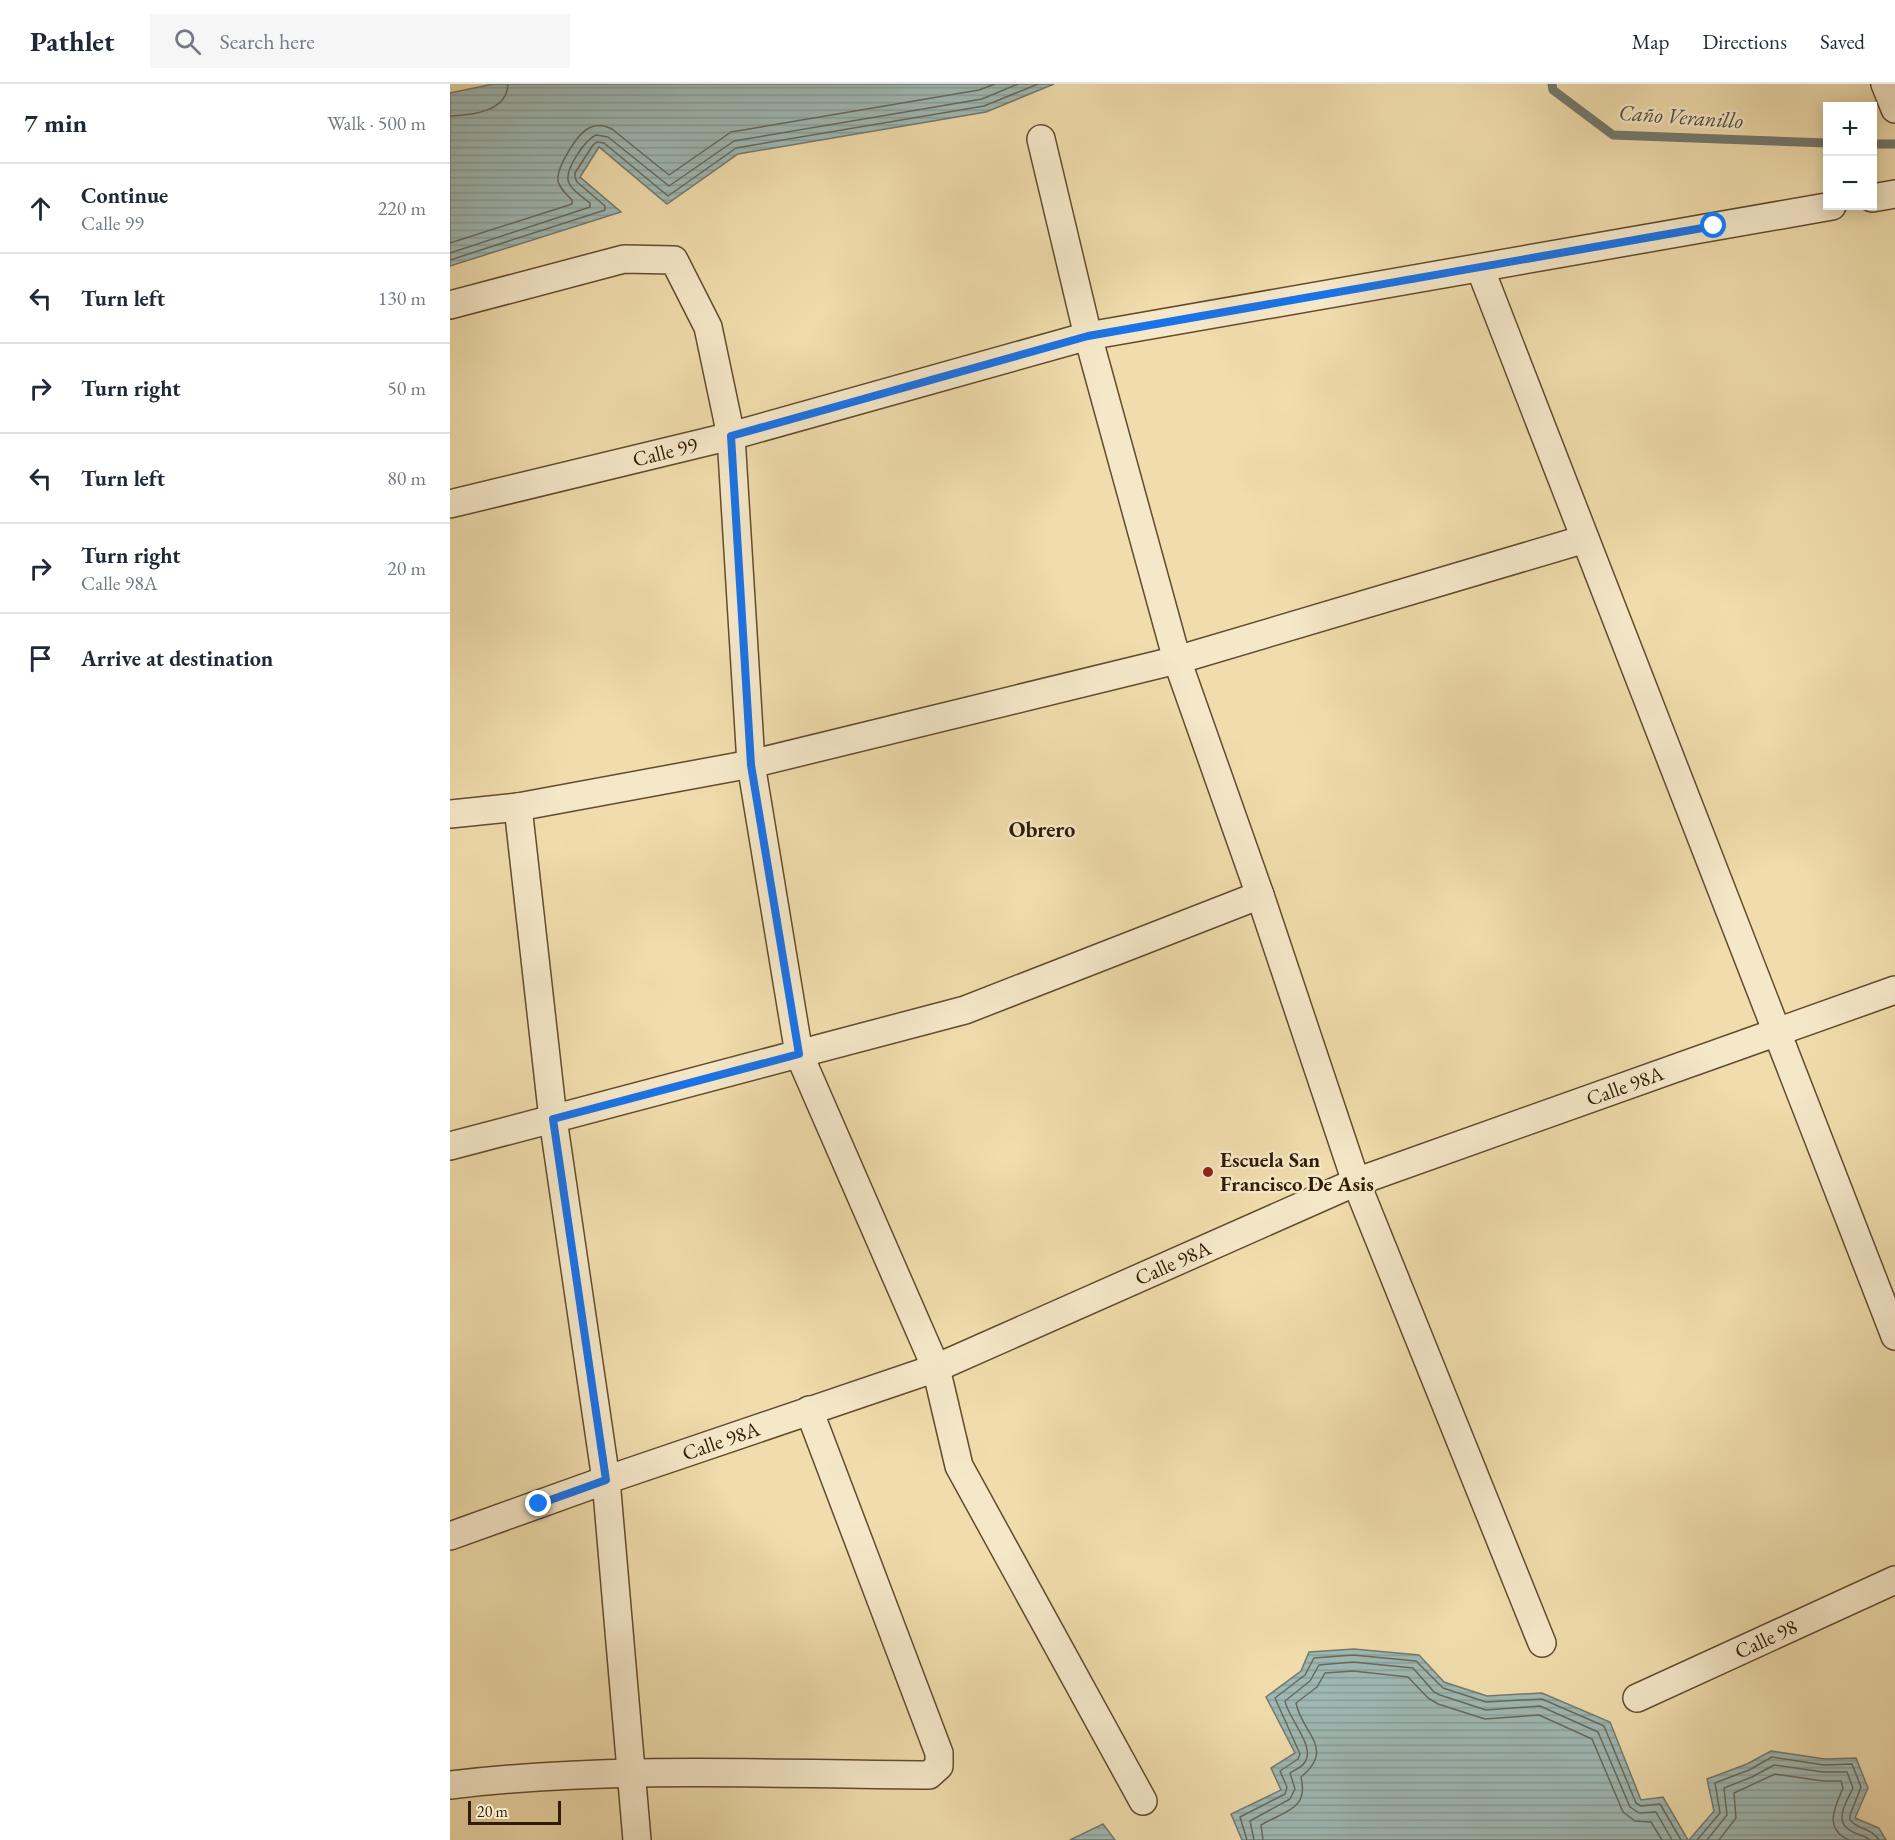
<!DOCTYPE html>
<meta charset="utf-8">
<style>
body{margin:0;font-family:"EB Garamond",serif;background:#f6f6f7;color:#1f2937}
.controls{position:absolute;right:18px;top:18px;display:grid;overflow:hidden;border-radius:0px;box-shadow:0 3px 15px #0003}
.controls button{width:54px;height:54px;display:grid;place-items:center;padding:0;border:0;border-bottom:2px solid #e0e1e3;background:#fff;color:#1f2937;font:30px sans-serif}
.scale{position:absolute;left:18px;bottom:15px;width:93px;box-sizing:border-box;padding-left:6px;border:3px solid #321c05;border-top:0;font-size:16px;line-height:21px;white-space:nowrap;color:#321c05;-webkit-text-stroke:4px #f5e8c9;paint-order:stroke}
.stop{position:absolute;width:18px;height:18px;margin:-14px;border:4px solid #1a73e8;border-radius:50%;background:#fff}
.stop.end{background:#1a73e8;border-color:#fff;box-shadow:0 2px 6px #0008}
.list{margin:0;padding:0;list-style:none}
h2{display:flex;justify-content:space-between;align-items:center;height:78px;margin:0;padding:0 24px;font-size:26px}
h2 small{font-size:20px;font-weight:400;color:#747a83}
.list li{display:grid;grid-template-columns:39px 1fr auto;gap:18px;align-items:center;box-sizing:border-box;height:90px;padding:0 24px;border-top:2px solid #e0e1e3}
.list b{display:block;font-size:22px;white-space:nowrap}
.list p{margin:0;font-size:20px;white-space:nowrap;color:#747a83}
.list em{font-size:20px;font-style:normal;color:#747a83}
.icon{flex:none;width:33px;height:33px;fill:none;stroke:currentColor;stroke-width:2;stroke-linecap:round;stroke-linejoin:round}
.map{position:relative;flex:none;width:1445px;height:1756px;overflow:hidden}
header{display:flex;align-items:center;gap:36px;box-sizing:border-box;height:84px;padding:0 30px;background:#fff;border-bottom:2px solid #e0e1e3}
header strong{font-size:28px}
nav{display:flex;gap:33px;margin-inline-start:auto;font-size:21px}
.search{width:420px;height:54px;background:#f6f6f7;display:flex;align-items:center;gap:15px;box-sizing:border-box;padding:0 21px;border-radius:0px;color:#747a83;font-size:22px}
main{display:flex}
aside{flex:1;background:#fff}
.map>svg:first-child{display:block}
</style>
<header>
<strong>Pathlet</strong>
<div class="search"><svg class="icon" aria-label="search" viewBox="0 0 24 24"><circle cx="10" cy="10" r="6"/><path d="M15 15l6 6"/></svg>Search here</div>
<nav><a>Map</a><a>Directions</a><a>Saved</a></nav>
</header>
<main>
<aside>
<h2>7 min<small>Walk · 500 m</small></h2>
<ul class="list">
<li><svg class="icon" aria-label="ahead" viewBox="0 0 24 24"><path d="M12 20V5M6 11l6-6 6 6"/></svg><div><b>Continue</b><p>Calle 99</p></div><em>220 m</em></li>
<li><svg class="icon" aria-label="left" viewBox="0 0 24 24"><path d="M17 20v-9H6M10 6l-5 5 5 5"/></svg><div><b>Turn left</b></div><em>130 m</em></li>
<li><svg class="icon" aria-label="right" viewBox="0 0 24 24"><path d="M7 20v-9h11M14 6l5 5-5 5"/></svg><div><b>Turn right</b></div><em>50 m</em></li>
<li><svg class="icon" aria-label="left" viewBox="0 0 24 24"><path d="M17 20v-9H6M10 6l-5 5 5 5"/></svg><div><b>Turn left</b></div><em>80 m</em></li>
<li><svg class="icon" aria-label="right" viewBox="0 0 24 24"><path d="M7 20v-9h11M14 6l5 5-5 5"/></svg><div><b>Turn right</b><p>Calle 98A</p></div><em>20 m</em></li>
<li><svg class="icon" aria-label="arrive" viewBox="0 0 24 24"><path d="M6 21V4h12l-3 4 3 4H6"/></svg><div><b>Arrive at destination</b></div></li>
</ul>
</aside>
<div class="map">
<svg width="1445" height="1756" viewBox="0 0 1445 1756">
<defs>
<pattern id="water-rules" width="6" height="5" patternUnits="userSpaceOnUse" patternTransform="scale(1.5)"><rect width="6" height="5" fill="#9fb9b5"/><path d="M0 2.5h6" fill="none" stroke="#899e9a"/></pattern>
</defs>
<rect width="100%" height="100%" fill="#f0dcac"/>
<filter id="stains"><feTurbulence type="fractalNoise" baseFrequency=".00333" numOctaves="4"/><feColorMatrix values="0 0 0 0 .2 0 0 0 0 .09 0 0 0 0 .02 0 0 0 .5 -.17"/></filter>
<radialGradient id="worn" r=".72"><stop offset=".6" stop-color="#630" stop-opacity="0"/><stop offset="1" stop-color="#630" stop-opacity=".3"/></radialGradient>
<!-- water -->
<g fill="url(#water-rules)" stroke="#737a6f" stroke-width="1.5">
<path d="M 43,0 L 604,0 L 536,28 L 288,70 L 217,120 L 149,63 L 130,93 L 171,128 L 0,182 L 0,9 Z"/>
<path d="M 904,1565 L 969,1571 L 994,1598 L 1037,1612 L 1092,1609 L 1160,1638 L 1191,1716 L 1213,1713 L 1238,1756 L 792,1756 L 781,1730 L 831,1706 L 821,1684 L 845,1669 L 816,1613 L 851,1587 L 859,1568 Z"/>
<path d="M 1321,1667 L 1375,1675 L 1406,1674 L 1418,1704 L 1405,1734 L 1429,1744 L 1436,1756 L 1239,1756 L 1264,1727 L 1257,1695 L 1297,1680 Z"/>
<path d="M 653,1740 L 665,1756 L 620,1756 Z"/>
</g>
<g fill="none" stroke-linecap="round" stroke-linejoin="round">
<!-- shore -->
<g stroke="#686a5d" stroke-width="1.5">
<path d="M 0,32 C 22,31 57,28 58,0"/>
<path d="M 0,159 L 122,120 L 122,116 C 116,110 110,105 108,97 C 106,84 127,50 139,44 C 146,40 154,41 162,45 L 219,91 L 281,48 L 529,6 L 545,0"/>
<path d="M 0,169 L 140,123 L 140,119 C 133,113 122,107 119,99 C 113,87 135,56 146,51 L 158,53 L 219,102 L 284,57 L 532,15 L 568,0"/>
<path d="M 0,176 L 155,126 L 155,122 L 127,98 L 125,93 L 125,89 L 143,61 L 147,58 L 154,59 L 218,112 L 286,64 L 534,22 L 588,0"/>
<path d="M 797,1756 L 790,1733 L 835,1710 L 837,1703 L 830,1687 L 848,1675 L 850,1670 L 825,1614 L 855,1591 L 864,1574 L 903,1571 L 966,1577 L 993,1604 L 1036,1618 L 1092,1615 L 1154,1642 L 1186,1719 L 1191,1722 L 1210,1720 L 1231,1756"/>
<path d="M 804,1756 L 800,1737 L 840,1715 L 845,1705 L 840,1689 C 845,1686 852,1683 855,1678 C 866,1663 837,1632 835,1617 L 860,1597 L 869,1581 L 903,1578 L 963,1584 L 984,1608 L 990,1611 L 1036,1626 L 1090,1622 L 1148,1648 L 1180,1723 L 1189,1729 L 1206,1728 L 1222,1756"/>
<path d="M 813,1756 L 811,1741 C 834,1727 859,1726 851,1693 C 886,1664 852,1650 846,1619 L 867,1603 L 875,1589 L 903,1587 L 958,1593 L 978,1614 L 988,1620 L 1035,1635 L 1089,1631 L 1142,1655 L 1173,1728 L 1185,1737 L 1201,1738 L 1212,1756"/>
<path d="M 1247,1756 L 1270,1729 L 1265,1699 L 1299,1686 L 1322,1673 L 1374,1681 L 1402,1680 L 1411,1703 L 1400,1731 L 1400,1736 C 1408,1746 1422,1744 1429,1756"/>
<path d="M 1257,1756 L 1277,1731 L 1274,1704 L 1302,1693 L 1324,1681 L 1373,1688 L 1397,1688 L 1403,1704 C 1398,1715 1384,1735 1398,1745 C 1404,1750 1414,1751 1420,1756"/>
<path d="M 1269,1756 L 1286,1734 L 1284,1709 L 1325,1690 L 1373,1697 L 1391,1697 L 1393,1704 C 1385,1723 1373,1744 1399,1756"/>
</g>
<!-- stream -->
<g stroke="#737a6f" stroke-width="9">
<path d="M 1102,0 L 1103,6 L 1163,51 L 1378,59"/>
<path d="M 1422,60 L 1445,60"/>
</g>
<defs>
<g id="street">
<path d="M 1435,0 L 1445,25"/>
<path d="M 591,55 L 638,252 L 727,576 L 810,811 L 906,1098 L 1092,1559"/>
<path d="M 1422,114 L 1445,110"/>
<path d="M 1030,184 L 1445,1252"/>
<path d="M 0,221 L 174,175 L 224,176 L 258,243 L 281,352 L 301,680 L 349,970 L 486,1284 L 509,1382 L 693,1717"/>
<path d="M 0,420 L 281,352 L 638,252 L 1382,122"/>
<path d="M 68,723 L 103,1035 L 156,1396 L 187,1756"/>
<path d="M 0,730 L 68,723 L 301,680 L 727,576 L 1135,455"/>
<path d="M 0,1062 L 515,926 L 810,811"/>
<path d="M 0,1452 L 156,1396 L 486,1284 L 906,1098 L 1445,906"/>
<path d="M 1187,1614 L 1445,1496"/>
<path d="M 0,1701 C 158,1682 320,1690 479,1691 L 489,1682 L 489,1669 L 359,1326"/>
</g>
</defs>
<!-- street casing -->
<use href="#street" stroke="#624c2f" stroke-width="30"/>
<!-- street -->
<use href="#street" stroke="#f5e8c9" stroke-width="27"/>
</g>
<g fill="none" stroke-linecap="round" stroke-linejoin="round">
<!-- route -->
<path stroke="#1a73e8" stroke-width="8" d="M 89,1420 L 156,1396 L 103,1035 L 349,970 L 301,681 L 281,352 L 638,252 L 1264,142"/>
</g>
<!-- markers -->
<circle fill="#8f2418" stroke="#f5e8c9" stroke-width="2" cx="758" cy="1088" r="6"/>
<g text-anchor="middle" stroke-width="5" stroke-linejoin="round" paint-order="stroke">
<!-- street labels -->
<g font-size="21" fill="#321c05" stroke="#f5e8c9">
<text transform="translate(215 368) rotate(-14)" y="7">Calle 99</text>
<text transform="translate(1175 1002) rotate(-20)" y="7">Calle 98A</text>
<text transform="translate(723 1179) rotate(-24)" y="7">Calle 98A</text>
<text transform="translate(271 1357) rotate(-19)" y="7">Calle 98A</text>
<text transform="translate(1316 1555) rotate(-25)" y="7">Calle 98</text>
</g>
<!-- poi labels -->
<g font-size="21" font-weight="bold" fill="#321c05" stroke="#f5e8c9" text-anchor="start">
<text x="770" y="1083">Escuela San<tspan x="770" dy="24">Francisco De Asis</tspan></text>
</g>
<!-- water labels -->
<g font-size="22" font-style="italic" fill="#534b3a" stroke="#f5e8c9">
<text transform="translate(1231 32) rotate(4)" y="8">Caño Veranillo</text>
</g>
<!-- neighbourhood labels -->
<g font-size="22" font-weight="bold" fill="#321c05" stroke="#f5e8c9">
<text x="592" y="753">Obrero</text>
</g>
</g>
<rect width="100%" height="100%" filter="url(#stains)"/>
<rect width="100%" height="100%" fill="url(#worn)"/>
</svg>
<div class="controls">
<button>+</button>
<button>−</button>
</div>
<div class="scale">20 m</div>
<div class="stop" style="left:1264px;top:142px"></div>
<div class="stop end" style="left:89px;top:1420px"></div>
</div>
</main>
